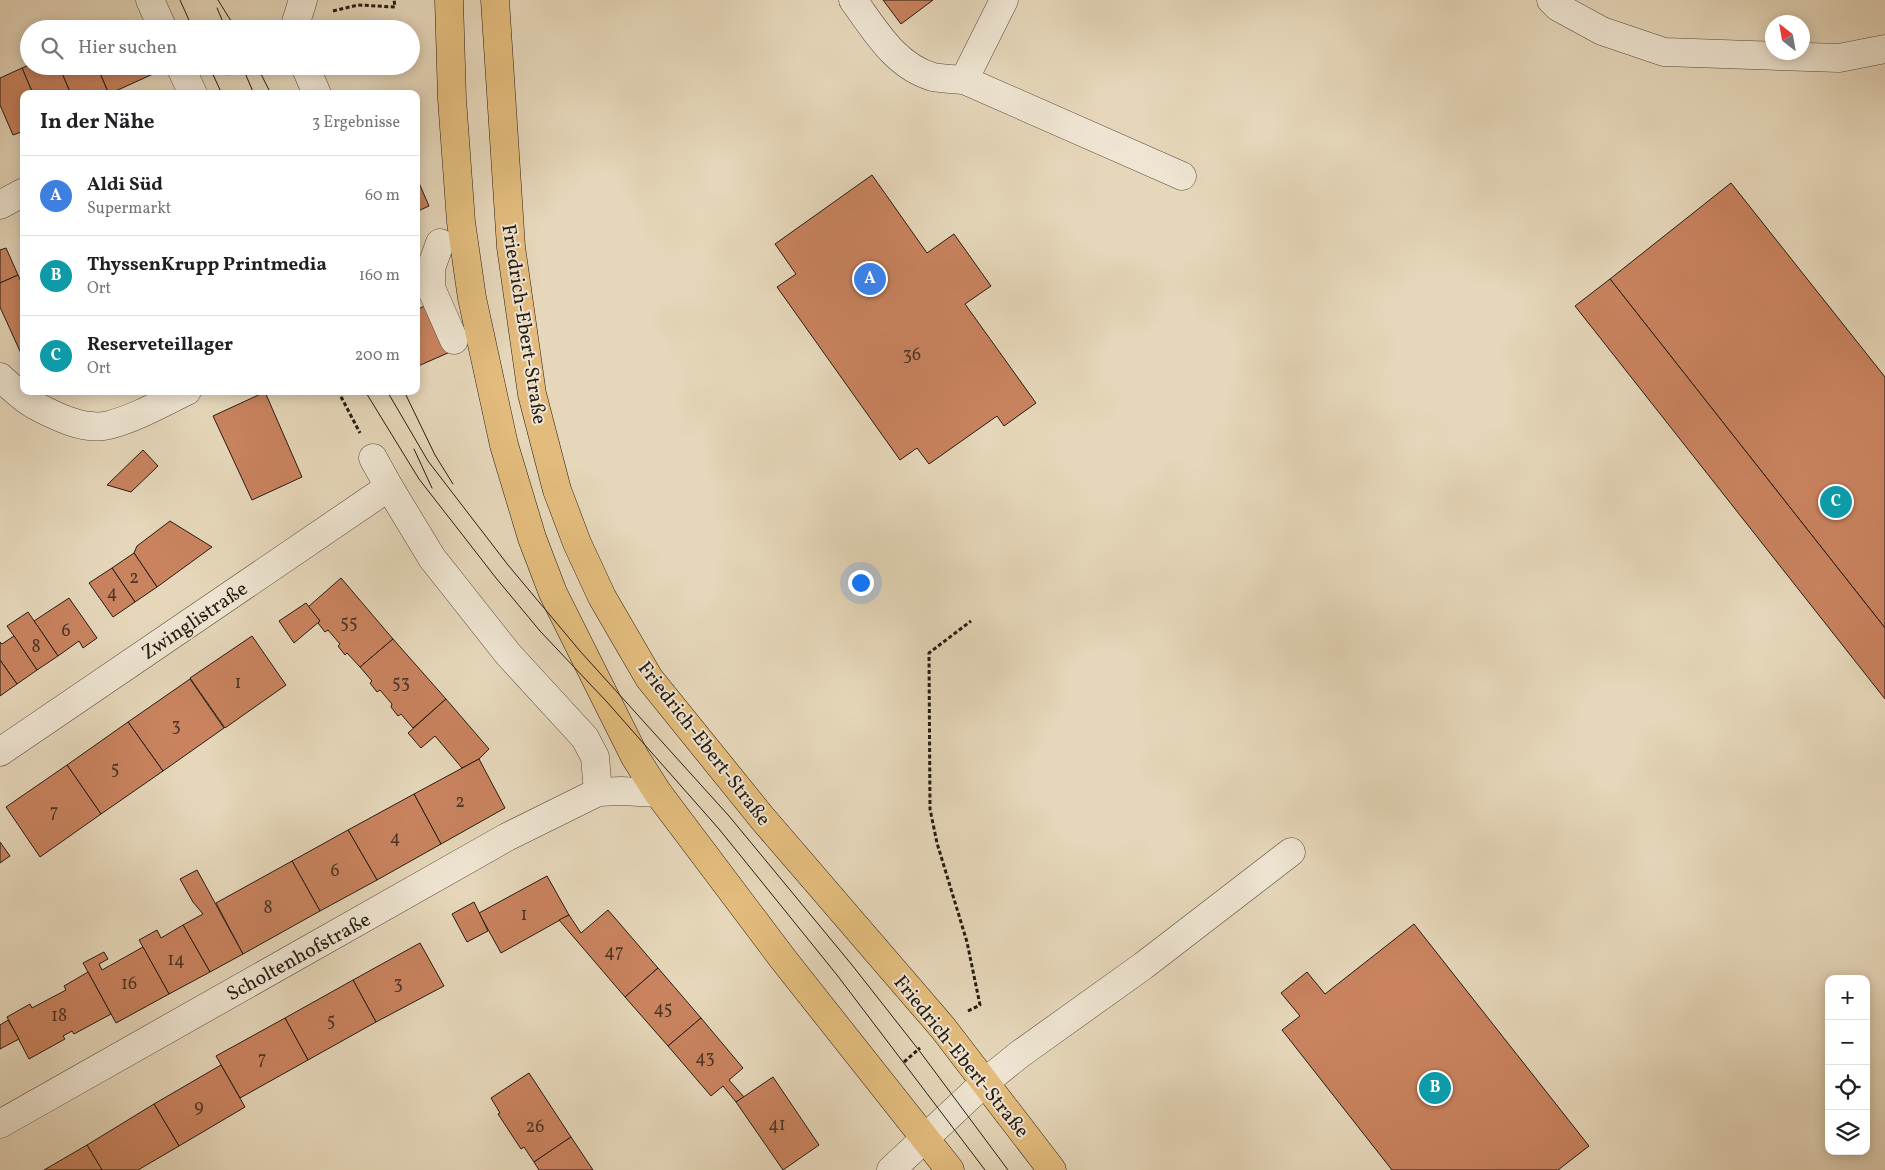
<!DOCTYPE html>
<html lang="de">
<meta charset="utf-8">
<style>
body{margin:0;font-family:Vollkorn,serif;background:#f2f2f2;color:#202124}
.controls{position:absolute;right:15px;bottom:15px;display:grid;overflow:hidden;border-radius:10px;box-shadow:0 2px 12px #0003}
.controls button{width:45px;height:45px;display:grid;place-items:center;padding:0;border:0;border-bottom:1px solid #e0e0e0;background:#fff;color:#202124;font:25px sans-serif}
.compass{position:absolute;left:1765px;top:15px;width:45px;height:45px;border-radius:50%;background:#fff;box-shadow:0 2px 12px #0003;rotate:329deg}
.you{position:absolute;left:860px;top:582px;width:18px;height:18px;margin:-12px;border:4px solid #fff;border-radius:50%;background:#1a73e8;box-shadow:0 0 0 8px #1a73e833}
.badge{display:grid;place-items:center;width:32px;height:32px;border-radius:50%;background:#8f2418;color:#fff;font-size:16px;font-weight:700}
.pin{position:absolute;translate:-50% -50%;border:2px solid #fff;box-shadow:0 1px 5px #0006}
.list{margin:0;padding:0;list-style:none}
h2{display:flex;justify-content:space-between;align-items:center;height:65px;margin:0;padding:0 20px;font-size:21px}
h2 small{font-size:16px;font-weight:400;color:#757577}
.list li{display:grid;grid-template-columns:32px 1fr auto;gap:15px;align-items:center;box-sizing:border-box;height:80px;padding:0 20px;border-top:1px solid #e0e0e0}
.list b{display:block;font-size:19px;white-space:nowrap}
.list p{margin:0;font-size:16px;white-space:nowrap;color:#757577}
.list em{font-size:16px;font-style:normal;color:#757577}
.icon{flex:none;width:28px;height:28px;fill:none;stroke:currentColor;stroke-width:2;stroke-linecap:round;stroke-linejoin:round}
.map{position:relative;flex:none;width:1885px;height:1170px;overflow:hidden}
.search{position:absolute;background:#fff;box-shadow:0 2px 12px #0003;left:20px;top:20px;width:400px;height:55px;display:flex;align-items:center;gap:12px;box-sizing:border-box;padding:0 18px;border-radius:28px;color:#757577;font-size:19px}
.panel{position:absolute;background:#fff;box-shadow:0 2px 12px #0003;left:20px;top:90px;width:400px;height:305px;border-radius:10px}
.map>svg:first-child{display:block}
</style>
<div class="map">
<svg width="1885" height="1170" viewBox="0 0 1885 1170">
<rect width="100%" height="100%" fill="#e6d7ba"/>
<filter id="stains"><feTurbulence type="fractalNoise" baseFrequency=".004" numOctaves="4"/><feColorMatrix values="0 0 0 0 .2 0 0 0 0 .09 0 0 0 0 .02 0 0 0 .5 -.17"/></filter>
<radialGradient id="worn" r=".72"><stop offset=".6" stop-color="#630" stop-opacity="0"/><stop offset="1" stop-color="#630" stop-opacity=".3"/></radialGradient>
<!-- building -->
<g fill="#c9835f" stroke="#251b13">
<path d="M 883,0 L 933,0 L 901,24 Z"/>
<path d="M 29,65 L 59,66 L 71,94 L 33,94 L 22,68 Z"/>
<path d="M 59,66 L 97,66 L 109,94 L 71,94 Z"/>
<path d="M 97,66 L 149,66 L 153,74 L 109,94 Z"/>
<path d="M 22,68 L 33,94 L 24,94 L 24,131 L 13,135 L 0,105 L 0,78 Z"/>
<path d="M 872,175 L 927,253 L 954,234 L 991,286 L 965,304 L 1036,403 L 1004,426 L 997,416 L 929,464 L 917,448 L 900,460 L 777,287 L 796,274 L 775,244 Z"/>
<path d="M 416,176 L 429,206 L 416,212 Z"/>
<path d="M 1731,183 L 1885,377 L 1885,628 L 1610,279 Z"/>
<path d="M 6,248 L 18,275 L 0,283 L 0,250 Z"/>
<path d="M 18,275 L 24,288 L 24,360 L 0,307 L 0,283 Z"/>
<path d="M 1610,279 L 1885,628 L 1885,699 L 1575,306 Z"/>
<path d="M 429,304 L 450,352 L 416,367 L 416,310 Z"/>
<path d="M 265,392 L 302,477 L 252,500 L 213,416 Z"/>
<path d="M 143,450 L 158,466 L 131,492 L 107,485 Z"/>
<path d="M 170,521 L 212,547 L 157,587 L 134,553 L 137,546 Z"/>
<path d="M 134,553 L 157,587 L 135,602 L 112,568 Z"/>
<path d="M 112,568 L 135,602 L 113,617 L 89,583 Z"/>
<path d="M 341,578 L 393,639 L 360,667 L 347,653 L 345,655 L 338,646 L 340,644 L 328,630 L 325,632 L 318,623 L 320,621 L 308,607 Z"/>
<path d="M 69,598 L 97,638 L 83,648 L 79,641 L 58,656 L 34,621 Z"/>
<path d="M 306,603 L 320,621 L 294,643 L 279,621 Z"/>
<path d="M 28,612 L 58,656 L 37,670 L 7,626 Z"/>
<path d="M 14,636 L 37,670 L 17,684 L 0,660 L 0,642 L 2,644 Z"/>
<path d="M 252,636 L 286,685 L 225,728 L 190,678 Z"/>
<path d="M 393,639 L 446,699 L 413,728 L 401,714 L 398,716 L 391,707 L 392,704 L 380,690 L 377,692 L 370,683 L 372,681 L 360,667 Z"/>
<path d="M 0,660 L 17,684 L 0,696 Z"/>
<path d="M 190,679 L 224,728 L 163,771 L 128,722 Z"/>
<path d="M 446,699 L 489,749 L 479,759 L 462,768 L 435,736 L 421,748 L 408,733 Z"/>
<path d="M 128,722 L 163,771 L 101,814 L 67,765 Z"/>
<path d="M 479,759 L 505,808 L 441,844 L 414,794 Z"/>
<path d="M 67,765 L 101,814 L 40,857 L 6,807 Z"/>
<path d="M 414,794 L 441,844 L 377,880 L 348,830 Z"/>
<path d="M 348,830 L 377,880 L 320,911 L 292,861 Z"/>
<path d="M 0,842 L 10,856 L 0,863 Z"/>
<path d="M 292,861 L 320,911 L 243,954 L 216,903 Z"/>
<path d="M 197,870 L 243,954 L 210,972 L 183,925 L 203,914 L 193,902 L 180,879 Z"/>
<path d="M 547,876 L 569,915 L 501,953 L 479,913 Z"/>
<path d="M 474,902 L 488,931 L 467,942 L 452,914 Z"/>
<path d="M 608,910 L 658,968 L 625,997 L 559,920 L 569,915 L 581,933 Z"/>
<path d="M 1414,924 L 1589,1146 L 1558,1170 L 1392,1170 L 1282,1030 L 1300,1016 L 1281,993 L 1307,972 L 1325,994 Z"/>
<path d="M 183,925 L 210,972 L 169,994 L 139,940 L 157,930 L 161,938 Z"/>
<path d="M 420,943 L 444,986 L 376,1022 L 353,980 Z"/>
<path d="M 143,947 L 169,994 L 116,1023 L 83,963 L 104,952 L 108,959 L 99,964 L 102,970 Z"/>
<path d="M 658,968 L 701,1018 L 668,1046 L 625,997 Z"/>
<path d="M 88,972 L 111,1014 L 74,1034 L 72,1031 L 63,1036 L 65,1039 L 29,1059 L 7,1017 L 30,1004 L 32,1008 L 66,990 L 64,986 Z"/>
<path d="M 353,980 L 376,1022 L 308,1060 L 285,1018 Z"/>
<path d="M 285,1018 L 308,1060 L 240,1098 L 216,1056 Z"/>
<path d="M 701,1018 L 743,1068 L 729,1080 L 744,1097 L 736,1102 L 723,1086 L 711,1096 L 668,1046 Z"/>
<path d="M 8,1020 L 19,1039 L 0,1049 L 0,1025 Z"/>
<path d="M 221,1065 L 245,1107 L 179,1146 L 154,1104 Z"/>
<path d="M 529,1073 L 571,1137 L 534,1162 L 524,1147 L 521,1149 L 498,1114 L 500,1113 L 491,1098 Z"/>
<path d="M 773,1077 L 819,1145 L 783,1170 L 736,1102 Z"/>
<path d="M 154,1104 L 179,1146 L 138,1170 L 102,1170 L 87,1145 Z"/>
<path d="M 571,1137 L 593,1170 L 539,1170 L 534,1162 Z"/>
<path d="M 87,1145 L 102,1170 L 44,1170 Z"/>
</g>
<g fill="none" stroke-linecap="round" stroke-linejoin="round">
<defs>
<g id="minor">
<path d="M 150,0 L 163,29"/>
<path d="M 853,0 C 875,30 895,66 933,77 C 943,79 954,79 964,80 L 1182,176"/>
<path d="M 1551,0 L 1558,7 L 1602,31 L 1664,52 L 1839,58 L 1885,49"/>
<path d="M 297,29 L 296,22 L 303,0"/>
<path d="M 180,66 L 193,94"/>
<path d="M 305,66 L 317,94"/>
<path d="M 964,80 L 1004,0"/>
<path d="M 0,205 L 24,192"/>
<path d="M 440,243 L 431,268 L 431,288 L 454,340"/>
<path d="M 0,377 C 11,387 23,399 36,406 C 57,417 85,431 109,425 C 136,418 162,403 187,391"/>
<path d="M 373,458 L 389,487 L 432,558 L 508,654 L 585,738 L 595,757 L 598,792"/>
<path d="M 0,752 L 389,487"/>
<path d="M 0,1124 L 507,837 L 598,792 L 621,791 L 658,793"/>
<path d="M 891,1170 L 984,1083 L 1020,1054 L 1143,966 L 1291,852"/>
</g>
<g id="major">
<path d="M 449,0 L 452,99 L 461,222 L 472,298 L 504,445 L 532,538 L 553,593 L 635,757 L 658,793 L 783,959 L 950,1170"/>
<path d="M 495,0 L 511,247 L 532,394 L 557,490 L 577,543 L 602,597 L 649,678 L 763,819 L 943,1028 L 1052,1170"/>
</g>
</defs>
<!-- minor casing -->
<use href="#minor" stroke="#554a3d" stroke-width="29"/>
<!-- major casing -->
<use href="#major" stroke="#251b13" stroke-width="29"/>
<!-- path -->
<g stroke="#251b13" stroke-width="3" stroke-dasharray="4 2.5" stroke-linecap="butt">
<path d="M 333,11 L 358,5 L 395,7 L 394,0"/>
<path d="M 244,29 L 251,26 L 265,25"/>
<path d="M 225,66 L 229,75"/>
<path d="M 338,391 L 360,433"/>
<path d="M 968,1011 L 980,1005 L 967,942 L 937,843 L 930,809 L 929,653 L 971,621"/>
<path d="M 904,1062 L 920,1048"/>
</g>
<!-- minor -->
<use href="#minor" stroke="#efe5d2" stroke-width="28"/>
<!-- major -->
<use href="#major" stroke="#e3bc7d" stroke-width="28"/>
<!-- tram -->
<g stroke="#251b13" stroke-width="1">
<path d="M 180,0 L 193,29"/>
<path d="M 218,0 L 236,29"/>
<path d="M 217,8 L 226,29"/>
<path d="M 209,66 L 222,94"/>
<path d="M 242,66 L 254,94"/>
<path d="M 257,66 L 271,94"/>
<path d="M 365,391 L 419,479 L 496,578 L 540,631 L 607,702 L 719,829 L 837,975 L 985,1170"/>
<path d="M 387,391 L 428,461 L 508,565 L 580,651 L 729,816 L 852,965 L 918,1049 L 1008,1170"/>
<path d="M 404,391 L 435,455 L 453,484"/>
<path d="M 414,449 L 432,488"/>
</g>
</g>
<g text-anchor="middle" stroke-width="4" stroke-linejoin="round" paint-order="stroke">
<!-- number labels -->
<g font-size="18" fill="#4e3526">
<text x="912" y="360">36</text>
<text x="134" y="583">2</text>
<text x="112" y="598">4</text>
<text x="349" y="628">55</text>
<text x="66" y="636">6</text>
<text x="36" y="652">8</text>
<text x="238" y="688">1</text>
<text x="401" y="688">53</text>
<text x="176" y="731">3</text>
<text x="115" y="774">5</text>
<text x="460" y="807">2</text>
<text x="54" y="817">7</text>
<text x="395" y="843">4</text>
<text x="335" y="876">6</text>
<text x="268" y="913">8</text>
<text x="524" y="920">1</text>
<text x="614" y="957">47</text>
<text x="176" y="965">14</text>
<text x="129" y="989">16</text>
<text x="398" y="989">3</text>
<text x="663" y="1014">45</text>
<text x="59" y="1021">18</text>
<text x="331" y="1026">5</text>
<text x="705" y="1063">43</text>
<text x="262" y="1064">7</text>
<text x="199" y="1112">9</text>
<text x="777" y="1130">41</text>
<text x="535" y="1132">26</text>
</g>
<!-- street labels -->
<g font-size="20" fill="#251b13" stroke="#efe5d2">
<text transform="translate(525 324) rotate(81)" y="7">Friedrich-Ebert-Straße</text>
<text transform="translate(194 620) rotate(-34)" y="7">Zwinglistraße</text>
<text transform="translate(705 743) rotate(52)" y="7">Friedrich-Ebert-Straße</text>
<text transform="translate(298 956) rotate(-29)" y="7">Scholtenhofstraße</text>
<text transform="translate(962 1056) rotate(51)" y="7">Friedrich-Ebert-Straße</text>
</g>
</g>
<rect width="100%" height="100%" filter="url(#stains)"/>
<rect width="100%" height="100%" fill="url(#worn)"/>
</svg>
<div class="controls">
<button>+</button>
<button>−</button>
<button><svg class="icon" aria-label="locate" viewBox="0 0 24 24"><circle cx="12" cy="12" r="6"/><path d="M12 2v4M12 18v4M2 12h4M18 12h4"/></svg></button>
<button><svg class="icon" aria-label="layers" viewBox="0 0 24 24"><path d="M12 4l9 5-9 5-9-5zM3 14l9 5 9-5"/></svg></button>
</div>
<svg class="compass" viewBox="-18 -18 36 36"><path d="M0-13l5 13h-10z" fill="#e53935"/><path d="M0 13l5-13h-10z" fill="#757577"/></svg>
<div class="you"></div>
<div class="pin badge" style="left:870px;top:279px;background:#3f7fe0">A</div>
<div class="pin badge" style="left:1435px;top:1088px;background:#0f9aa8">B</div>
<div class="pin badge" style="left:1836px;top:502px;background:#0f9aa8">C</div>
<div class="search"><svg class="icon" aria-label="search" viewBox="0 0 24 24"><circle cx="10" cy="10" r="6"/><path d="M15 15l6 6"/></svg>Hier suchen</div>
<section class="panel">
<h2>In der Nähe<small>3 Ergebnisse</small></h2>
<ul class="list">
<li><span class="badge" style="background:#3f7fe0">A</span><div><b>Aldi Süd</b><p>Supermarkt</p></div><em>60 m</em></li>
<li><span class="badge" style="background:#0f9aa8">B</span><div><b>ThyssenKrupp Printmedia</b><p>Ort</p></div><em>160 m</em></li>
<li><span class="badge" style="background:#0f9aa8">C</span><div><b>Reserveteillager</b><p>Ort</p></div><em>200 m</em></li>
</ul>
</section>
</div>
